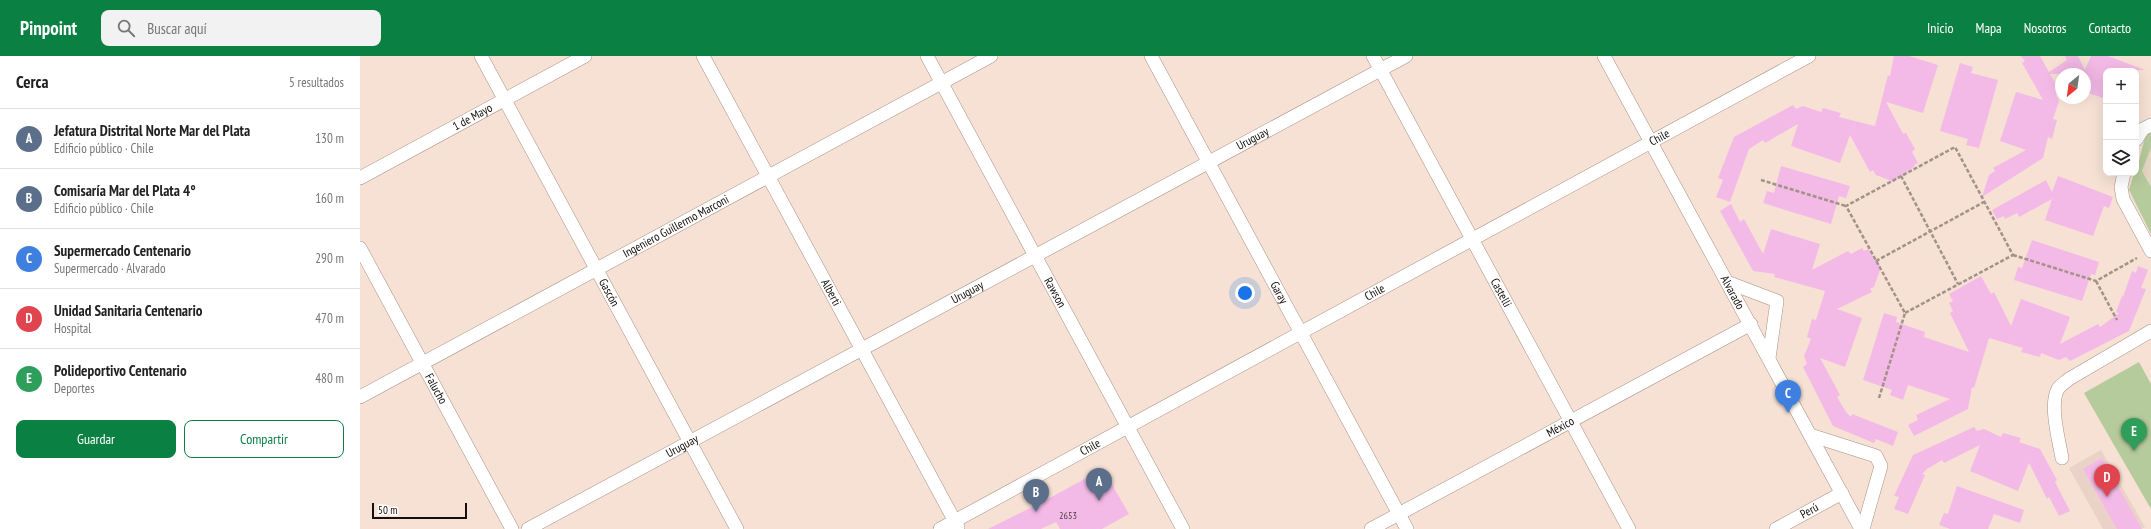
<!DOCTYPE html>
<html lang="es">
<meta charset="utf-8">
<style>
body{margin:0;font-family:"PT Sans Narrow",sans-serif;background:#f2f2f2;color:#222}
.controls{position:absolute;right:12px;top:12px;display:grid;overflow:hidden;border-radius:8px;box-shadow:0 4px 16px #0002}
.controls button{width:36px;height:36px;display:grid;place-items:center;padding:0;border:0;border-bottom:1px solid #e0e0e0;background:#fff;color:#222;font:20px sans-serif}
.compass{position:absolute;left:1695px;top:12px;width:36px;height:36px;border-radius:50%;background:#fff;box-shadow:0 4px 16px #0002;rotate:209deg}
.scale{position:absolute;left:12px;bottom:10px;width:95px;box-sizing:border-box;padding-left:4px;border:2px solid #150e0a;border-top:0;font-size:11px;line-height:14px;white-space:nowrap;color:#150e0a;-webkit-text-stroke:3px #fff;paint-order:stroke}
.you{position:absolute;left:885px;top:237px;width:14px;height:14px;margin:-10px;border:3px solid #fff;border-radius:50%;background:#1a73e8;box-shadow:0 0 0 6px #1a73e833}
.badge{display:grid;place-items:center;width:26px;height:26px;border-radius:50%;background:#0b8043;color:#fff;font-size:13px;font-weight:700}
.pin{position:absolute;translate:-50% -33px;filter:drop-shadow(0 1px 2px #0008)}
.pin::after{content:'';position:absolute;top:21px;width:14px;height:12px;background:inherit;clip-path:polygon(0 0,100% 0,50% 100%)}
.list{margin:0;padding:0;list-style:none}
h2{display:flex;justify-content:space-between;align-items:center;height:52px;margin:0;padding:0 16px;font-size:17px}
h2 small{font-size:13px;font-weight:400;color:#767676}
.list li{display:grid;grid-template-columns:26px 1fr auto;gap:12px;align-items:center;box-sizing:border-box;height:60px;padding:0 16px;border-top:1px solid #e0e0e0}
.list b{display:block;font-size:15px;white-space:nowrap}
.list p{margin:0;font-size:13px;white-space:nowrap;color:#767676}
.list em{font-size:13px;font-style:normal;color:#767676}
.actions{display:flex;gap:8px;padding:12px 16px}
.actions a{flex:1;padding:9px 0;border:1px solid #0b8043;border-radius:8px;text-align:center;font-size:14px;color:#0b8043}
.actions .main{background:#0b8043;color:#fff}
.icon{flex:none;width:22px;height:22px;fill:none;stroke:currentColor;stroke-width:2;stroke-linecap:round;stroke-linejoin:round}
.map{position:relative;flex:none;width:1791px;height:473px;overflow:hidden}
header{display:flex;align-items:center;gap:24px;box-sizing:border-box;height:56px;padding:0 20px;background:#0b8043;color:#fff}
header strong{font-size:19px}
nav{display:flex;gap:22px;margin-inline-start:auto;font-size:14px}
.search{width:280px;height:36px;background:#f2f2f2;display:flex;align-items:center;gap:10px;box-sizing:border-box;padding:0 14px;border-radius:8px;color:#767676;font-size:15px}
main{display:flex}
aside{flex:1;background:#fff}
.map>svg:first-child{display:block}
</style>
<header>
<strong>Pinpoint</strong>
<div class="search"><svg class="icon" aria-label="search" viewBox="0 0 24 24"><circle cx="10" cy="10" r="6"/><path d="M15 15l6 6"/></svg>Buscar aquí</div>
<nav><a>Inicio</a><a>Mapa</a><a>Nosotros</a><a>Contacto</a></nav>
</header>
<main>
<aside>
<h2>Cerca<small>5 resultados</small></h2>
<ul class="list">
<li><span class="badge" style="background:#5c6f8a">A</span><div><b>Jefatura Distrital Norte Mar del Plata</b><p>Edificio público · Chile</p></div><em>130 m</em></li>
<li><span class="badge" style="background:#5c6f8a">B</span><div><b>Comisaría Mar del Plata 4°</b><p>Edificio público · Chile</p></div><em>160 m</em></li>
<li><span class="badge" style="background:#3f7fe0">C</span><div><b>Supermercado Centenario</b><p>Supermercado · Alvarado</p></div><em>290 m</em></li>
<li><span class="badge" style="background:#e0444e">D</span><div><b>Unidad Sanitaria Centenario</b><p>Hospital</p></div><em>470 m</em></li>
<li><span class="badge" style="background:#2e9e5b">E</span><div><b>Polideportivo Centenario</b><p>Deportes</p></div><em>480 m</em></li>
</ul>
<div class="actions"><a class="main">Guardar</a><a>Compartir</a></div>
</aside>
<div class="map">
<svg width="1791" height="473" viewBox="0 0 1791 473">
<rect width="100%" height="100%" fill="#f6e1d4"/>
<!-- education -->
<path fill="#e5d5c3" d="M 1791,92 L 1791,131 L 1782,115 Z"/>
<!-- medical -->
<path fill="#ead2c9" d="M 1741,394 L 1785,471 L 1781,473 L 1743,473 L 1709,412 Z"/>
<!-- green -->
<g fill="#b6cb9c">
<path d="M 1791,75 L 1791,92 L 1782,115 L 1791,131 L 1791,178 L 1769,134 L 1774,117 L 1776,117 L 1785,81 Z"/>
<path d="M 1779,306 L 1791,328 L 1791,453 L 1724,337 Z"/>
</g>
<!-- building -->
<g fill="#f4bae7">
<path d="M 1534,0 L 1549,0 L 1578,9 L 1563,57 L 1526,46 L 1543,78 L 1546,77 L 1555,93 L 1552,96 L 1558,107 L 1554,109 L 1555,110 L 1534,126 L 1516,119 L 1513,114 L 1510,116 L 1490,79 L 1480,107 L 1431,90 L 1438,68 L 1405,87 L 1403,84 L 1389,93 L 1370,146 L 1356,141 L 1363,124 L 1358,122 L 1374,81 L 1433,49 L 1436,53 L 1443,50 L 1461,56 L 1463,52 L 1481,57 L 1479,61 L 1515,70 L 1528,19 L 1530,20 Z"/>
<path d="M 1661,0 L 1680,0 L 1689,16 L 1707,4 L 1705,0 L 1718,0 L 1725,14 L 1731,0 L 1748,0 L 1785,14 L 1746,15 L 1746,43 L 1725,36 L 1725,18 L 1690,18 L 1700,35 L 1696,38 L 1699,45 L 1693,63 L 1697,64 L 1692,83 L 1688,81 L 1683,102 L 1622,141 L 1629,119 L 1635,115 L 1633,112 L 1666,94 L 1640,85 L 1656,36 L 1683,44 L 1662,7 L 1665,5 Z"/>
<path d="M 1600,7 L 1613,11 L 1611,17 L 1638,24 L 1619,92 L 1606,89 L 1608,83 L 1580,75 Z"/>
<path d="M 1421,110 L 1490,130 L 1486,142 L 1479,140 L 1471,168 L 1403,147 L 1407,135 L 1414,137 Z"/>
<path d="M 1698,120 L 1753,141 L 1749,152 L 1744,150 L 1733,180 L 1685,164 L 1692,143 L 1659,161 L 1657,157 L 1645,163 L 1644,160 L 1637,163 L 1632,154 L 1686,124 L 1692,136 Z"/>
<path d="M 1371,148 L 1380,166 L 1384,163 L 1403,198 L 1411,173 L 1460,188 L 1452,214 L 1488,195 L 1491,198 L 1502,192 L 1504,195 L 1508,193 L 1521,211 L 1514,231 L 1510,233 L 1512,236 L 1477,253 L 1502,262 L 1485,311 L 1460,302 L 1480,339 L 1477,341 L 1486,356 L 1491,361 L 1492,358 L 1538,376 L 1533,390 L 1516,383 L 1514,387 L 1473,370 L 1443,311 L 1447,308 L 1444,300 L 1451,283 L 1447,281 L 1452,263 L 1456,264 L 1465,235 L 1414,221 L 1415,218 L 1393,215 L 1360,155 Z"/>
<path d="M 1672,184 L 1739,206 L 1735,219 L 1731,218 L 1722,245 L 1654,224 L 1658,211 L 1662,212 Z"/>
<path d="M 1778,210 L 1788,214 L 1781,232 L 1786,233 L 1769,275 L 1710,305 L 1706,301 L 1699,304 L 1681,297 L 1680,301 L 1661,296 L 1663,292 L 1629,282 L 1614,332 L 1612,331 L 1608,353 L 1554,380 L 1548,369 L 1558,364 L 1556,359 L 1590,343 L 1548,329 L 1543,344 L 1530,339 L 1532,334 L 1503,324 L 1524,257 L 1537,261 L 1536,266 L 1565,276 L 1564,281 L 1609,296 L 1590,257 L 1593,255 L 1589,247 L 1593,245 L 1589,238 L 1621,220 L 1631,238 L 1634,236 L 1651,270 L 1661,243 L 1710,261 L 1700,288 L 1738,268 L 1740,271 L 1759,257 L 1756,256 L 1762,240 L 1763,241 L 1772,215 L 1776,217 Z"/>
<path d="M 1614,371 L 1617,375 L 1624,373 L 1641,381 L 1643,377 L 1661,382 L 1659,386 L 1680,393 L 1697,424 L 1695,426 L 1710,455 L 1699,460 L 1689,441 L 1687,443 L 1669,407 L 1658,435 L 1610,415 L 1620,389 L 1584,407 L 1582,404 L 1567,413 L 1562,418 L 1565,419 L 1548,458 L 1534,453 L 1539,441 L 1534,440 L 1553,399 Z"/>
<path d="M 1742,402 L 1782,473 L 1757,473 L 1723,413 Z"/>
<path d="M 743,413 L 769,458 L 742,473 L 700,473 L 696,466 L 681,473 L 628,473 L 684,445 Z"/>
<path d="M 1597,430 L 1664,454 L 1660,467 L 1634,458 L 1628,473 L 1590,473 L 1579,469 L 1584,457 L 1588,458 Z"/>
</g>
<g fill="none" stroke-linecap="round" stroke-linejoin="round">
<defs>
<g id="minor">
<path id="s1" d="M 121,0 L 377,473"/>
<path id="s2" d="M 343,0 L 598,471"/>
<path id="s3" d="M 567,0 L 823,473"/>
<path id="s4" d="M 791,0 L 1047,473"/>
<path id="s5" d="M 1013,0 L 1269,473"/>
<path id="s6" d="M 1244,0 L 1501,473"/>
<path d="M 1776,84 L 1783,73 L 1791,69"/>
<path d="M 1764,117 L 1761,131 L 1763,143 L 1791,195"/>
<path id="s7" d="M 0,122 L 225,0"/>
<path id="s8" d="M 0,192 L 152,473"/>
<path d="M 1367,226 L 1417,245 L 1409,302"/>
<path id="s9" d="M 0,341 L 631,0"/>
<path d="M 1450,379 L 1516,400 L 1521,410 L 1503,473"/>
<path d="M 1702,402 C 1699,385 1689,348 1698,333 C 1700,329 1706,326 1709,323 L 1791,275"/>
<path id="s10" d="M 168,473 L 1046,0"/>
<path id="s11" d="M 580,473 L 1449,0"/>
<path id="s12" d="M 1011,473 L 1391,268"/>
<path id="s13" d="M 1416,473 L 1482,437"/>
</g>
</defs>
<!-- minor casing -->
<use href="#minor" stroke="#a69387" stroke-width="14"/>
<!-- path -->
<g stroke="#a29288" stroke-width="2.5" stroke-dasharray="4 2" stroke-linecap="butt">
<path d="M 1541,120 L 1598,228"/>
<path d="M 1401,124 L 1486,150"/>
<path d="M 1653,199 L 1736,225 L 1777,202"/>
<path d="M 1516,205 L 1624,146"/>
<path d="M 1736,225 L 1757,264"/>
<path d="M 1519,342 L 1545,257 L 1486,150 L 1595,91 L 1653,199 L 1545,257"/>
</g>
<!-- minor -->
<use href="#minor" stroke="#fff" stroke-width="13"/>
</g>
<g text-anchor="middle" stroke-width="4" stroke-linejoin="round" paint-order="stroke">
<!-- number labels -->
<g font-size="10" fill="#4d3941">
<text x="708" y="463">2653</text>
</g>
<!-- street labels -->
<g font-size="12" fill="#150e0a" stroke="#fff">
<text dy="4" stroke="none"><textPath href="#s7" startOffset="128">1 de Mayo</textPath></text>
<text dy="4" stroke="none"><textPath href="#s11" startOffset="819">Chile</textPath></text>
<text dy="4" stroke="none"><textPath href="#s10" startOffset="823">Uruguay</textPath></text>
<text dy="4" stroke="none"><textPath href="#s9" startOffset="359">Ingeniero Guillermo Marconi</textPath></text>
<text dy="4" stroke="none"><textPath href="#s5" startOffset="269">Castelli</textPath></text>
<text dy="4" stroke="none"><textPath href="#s6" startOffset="269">Alvarado</textPath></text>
<text dy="4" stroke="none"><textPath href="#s1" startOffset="269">Gascón</textPath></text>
<text dy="4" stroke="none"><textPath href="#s2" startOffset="269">Alberti</textPath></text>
<text dy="4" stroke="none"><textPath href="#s10" startOffset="499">Uruguay</textPath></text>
<text dy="4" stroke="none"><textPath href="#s3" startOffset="269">Rawson</textPath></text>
<text dy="4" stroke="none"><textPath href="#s4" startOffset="269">Garay</textPath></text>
<text dy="4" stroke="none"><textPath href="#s11" startOffset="495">Chile</textPath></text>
<text dy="4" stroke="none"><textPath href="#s8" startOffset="160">Falucho</textPath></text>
<text dy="4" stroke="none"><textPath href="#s12" startOffset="215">México</textPath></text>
<text dy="4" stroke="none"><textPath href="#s10" startOffset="175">Uruguay</textPath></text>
<text dy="4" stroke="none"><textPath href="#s11" startOffset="171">Chile</textPath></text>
<text dy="4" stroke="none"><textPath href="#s13" startOffset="38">Perú</textPath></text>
</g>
</g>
</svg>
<div class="controls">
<button>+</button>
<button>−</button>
<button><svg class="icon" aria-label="layers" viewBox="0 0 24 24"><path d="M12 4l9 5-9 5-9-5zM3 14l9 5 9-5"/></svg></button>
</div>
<svg class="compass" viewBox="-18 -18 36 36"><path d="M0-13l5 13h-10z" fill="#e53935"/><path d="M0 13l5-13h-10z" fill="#767676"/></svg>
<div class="scale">50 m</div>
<div class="you"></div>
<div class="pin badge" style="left:739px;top:445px;background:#5c6f8a">A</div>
<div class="pin badge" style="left:676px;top:456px;background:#5c6f8a">B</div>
<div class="pin badge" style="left:1428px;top:357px;background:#3f7fe0">C</div>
<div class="pin badge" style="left:1747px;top:441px;background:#e0444e">D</div>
<div class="pin badge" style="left:1774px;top:395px;background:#2e9e5b">E</div>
</div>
</main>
